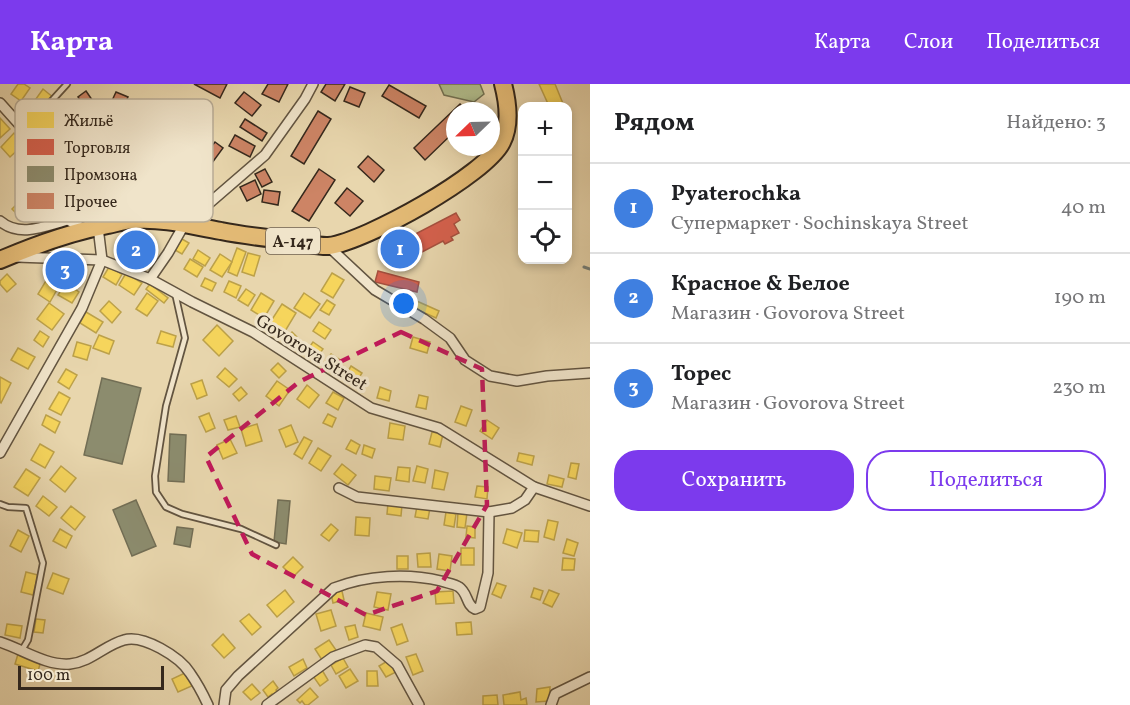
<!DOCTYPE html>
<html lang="ru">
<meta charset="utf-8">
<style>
body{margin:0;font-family:Vollkorn,serif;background:#f2f2f2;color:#202124}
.controls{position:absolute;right:18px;top:18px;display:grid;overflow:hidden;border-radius:12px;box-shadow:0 3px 9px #0003}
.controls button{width:54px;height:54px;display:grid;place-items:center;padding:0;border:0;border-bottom:2px solid #e0e0e0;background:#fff;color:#202124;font:30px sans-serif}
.compass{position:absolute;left:446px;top:18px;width:54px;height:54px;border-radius:50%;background:#fff;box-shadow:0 3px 9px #0003;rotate:247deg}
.scale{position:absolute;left:18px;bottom:15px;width:146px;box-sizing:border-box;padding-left:6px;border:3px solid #35281c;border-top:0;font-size:16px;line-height:21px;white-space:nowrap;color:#35281c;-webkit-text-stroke:4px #f0e4ca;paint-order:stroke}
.you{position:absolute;left:404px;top:220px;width:21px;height:21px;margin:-15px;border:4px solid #fff;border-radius:50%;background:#1a73e8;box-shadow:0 0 0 9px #1a73e833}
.badge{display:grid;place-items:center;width:39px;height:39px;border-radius:50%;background:#7c3aed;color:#fff;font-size:20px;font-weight:700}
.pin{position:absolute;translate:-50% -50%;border:3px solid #fff;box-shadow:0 2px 6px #0006}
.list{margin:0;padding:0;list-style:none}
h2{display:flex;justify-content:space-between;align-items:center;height:78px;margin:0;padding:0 24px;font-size:26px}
h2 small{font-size:20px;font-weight:400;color:#757577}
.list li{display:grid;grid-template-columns:39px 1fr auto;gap:18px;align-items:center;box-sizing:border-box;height:90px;padding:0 24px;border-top:2px solid #e0e0e0}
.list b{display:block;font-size:22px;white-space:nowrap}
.list p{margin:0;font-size:20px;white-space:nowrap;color:#757577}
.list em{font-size:20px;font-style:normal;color:#757577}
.actions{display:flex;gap:12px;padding:18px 24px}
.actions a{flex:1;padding:14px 0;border:2px solid #7c3aed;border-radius:24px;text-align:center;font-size:21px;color:#7c3aed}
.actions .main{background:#7c3aed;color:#fff}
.icon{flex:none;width:33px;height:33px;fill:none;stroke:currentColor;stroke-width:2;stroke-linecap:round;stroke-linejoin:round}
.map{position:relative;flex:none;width:590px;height:621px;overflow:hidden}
header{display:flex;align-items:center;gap:36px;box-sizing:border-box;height:84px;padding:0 30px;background:#7c3aed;color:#fff}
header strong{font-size:28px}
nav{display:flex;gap:33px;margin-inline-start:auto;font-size:21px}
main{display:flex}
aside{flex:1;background:#fff}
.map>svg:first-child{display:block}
</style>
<header>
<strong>Карта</strong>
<nav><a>Карта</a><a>Слои</a><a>Поделиться</a></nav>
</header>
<main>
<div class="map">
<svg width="590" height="621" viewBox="0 0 590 621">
<rect width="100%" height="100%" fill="#e8d6ad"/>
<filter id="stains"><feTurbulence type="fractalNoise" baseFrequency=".00333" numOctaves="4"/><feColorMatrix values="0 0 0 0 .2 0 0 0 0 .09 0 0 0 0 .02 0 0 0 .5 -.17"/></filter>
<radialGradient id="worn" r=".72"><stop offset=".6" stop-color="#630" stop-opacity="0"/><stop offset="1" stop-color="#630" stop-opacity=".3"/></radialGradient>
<!-- green -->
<path fill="#b2be8d" stroke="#747354" stroke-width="1.5" d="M 439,0 L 480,0 L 484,10 L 474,18 L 444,11 Z"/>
<!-- homes -->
<g fill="#f6d55c" stroke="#bca149" stroke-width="1.5">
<path d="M 18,0 L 24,0 L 30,4 L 21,17 L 11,10 Z"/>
<path d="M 539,0 L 555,0 L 564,22 L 549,22 Z"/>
<path d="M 43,5 L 54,14 L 44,27 L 33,19 Z"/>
<path d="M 0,34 L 10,45 L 0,54 Z"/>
<path d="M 14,49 L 24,60 L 10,73 L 1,63 Z"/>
<path d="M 27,110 L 39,122 L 24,137 L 12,125 Z"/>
<path d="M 182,155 L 189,159 L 182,170 L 175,166 Z"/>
<path d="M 237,164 L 246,168 L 237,192 L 228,188 Z"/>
<path d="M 198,166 L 210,174 L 205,182 L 193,175 Z"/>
<path d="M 248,169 L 260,172 L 254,192 L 242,188 Z"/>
<path d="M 220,170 L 232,178 L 222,193 L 210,186 Z"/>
<path d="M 190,175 L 203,183 L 197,193 L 184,185 Z"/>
<path d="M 109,183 L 122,190 L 116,201 L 103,193 Z"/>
<path d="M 126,189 L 142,199 L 134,211 L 119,201 Z"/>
<path d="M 332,189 L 344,196 L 333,214 L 321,207 Z"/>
<path d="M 7,190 L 16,200 L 7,208 L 0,200 L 0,197 Z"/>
<path d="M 205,194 L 216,199 L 212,207 L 201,202 Z"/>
<path d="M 47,195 L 59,202 L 50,218 L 38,210 Z"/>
<path d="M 229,197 L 241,202 L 236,214 L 224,208 Z"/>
<path d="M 66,199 L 79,208 L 72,219 L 58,211 Z"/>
<path d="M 150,200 L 168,214 L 164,219 L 146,205 Z"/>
<path d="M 246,205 L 255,211 L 248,222 L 238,216 Z"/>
<path d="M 147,209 L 158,217 L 147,232 L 136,225 Z"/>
<path d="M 261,209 L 274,217 L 264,234 L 251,226 Z"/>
<path d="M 304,209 L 320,220 L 310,234 L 294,224 Z"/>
<path d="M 410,214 L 439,227 L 436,234 L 407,221 Z"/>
<path d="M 327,216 L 335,221 L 329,231 L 320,226 Z"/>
<path d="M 109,217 L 121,228 L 112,239 L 100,227 Z"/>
<path d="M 49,219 L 64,230 L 52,246 L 37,235 Z"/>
<path d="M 282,220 L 296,229 L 284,249 L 269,240 Z"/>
<path d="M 86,228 L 103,238 L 96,249 L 80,239 Z"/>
<path d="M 319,238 L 331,246 L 325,255 L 313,247 Z"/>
<path d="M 217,241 L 233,257 L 219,272 L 203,256 Z"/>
<path d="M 40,247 L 49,253 L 43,263 L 34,256 Z"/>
<path d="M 161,247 L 176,252 L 173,263 L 157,259 Z"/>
<path d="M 292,248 L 300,256 L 295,262 L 286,254 Z"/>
<path d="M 99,251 L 114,257 L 109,270 L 93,264 Z"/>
<path d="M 413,253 L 430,258 L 427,269 L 410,264 Z"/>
<path d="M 77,258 L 91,262 L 87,276 L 73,272 Z"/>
<path d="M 313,258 L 323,265 L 315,276 L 305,269 Z"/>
<path d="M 18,264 L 35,273 L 28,285 L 11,276 Z"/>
<path d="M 331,270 L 342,277 L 335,289 L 323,282 Z"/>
<path d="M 278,279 L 286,287 L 279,294 L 271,286 Z"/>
<path d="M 351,282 L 362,289 L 355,300 L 344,294 Z"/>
<path d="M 225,284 L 237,295 L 229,303 L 217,293 Z"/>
<path d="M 66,285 L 77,291 L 69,305 L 58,298 Z"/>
<path d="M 0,293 L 11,299 L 1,319 L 0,318 Z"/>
<path d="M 202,296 L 207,311 L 197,315 L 191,300 Z"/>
<path d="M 277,297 L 290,306 L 279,322 L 266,312 Z"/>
<path d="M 307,301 L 319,311 L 309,324 L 297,315 Z"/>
<path d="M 241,303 L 247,310 L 239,317 L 233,310 Z"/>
<path d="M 380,303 L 391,307 L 389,317 L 377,314 Z"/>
<path d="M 59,308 L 70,314 L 61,331 L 49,325 Z"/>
<path d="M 333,308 L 344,314 L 338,326 L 326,319 Z"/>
<path d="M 419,311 L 428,313 L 426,325 L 416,323 Z"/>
<path d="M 461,322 L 472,326 L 466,342 L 455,338 Z"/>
<path d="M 209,329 L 215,344 L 206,348 L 199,333 Z"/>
<path d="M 328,330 L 336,334 L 332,343 L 323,339 Z"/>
<path d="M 46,331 L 60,338 L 55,349 L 42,341 Z"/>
<path d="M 236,332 L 240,343 L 228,346 L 224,336 Z"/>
<path d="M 487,336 L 499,344 L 492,355 L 480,347 Z"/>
<path d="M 390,339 L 405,342 L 403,356 L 388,354 Z"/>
<path d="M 257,340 L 262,357 L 246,362 L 241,345 Z"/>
<path d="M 291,341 L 298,358 L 286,363 L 279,346 Z"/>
<path d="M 432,348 L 443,350 L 440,363 L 429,360 Z"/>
<path d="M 304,353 L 312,357 L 302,375 L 294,370 Z"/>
<path d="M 230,355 L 237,369 L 223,375 L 217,361 Z"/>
<path d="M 351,356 L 360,361 L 356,370 L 346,365 Z"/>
<path d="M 40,360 L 54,368 L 45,384 L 31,376 Z"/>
<path d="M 364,361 L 375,365 L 372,374 L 362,370 Z"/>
<path d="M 318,364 L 331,372 L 321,387 L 309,379 Z"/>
<path d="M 519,369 L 534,372 L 532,381 L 517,377 Z"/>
<path d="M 571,379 L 579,380 L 576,395 L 568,393 Z"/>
<path d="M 342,380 L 356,391 L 348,401 L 334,390 Z"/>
<path d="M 61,382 L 76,394 L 65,408 L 50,396 Z"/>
<path d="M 417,382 L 428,385 L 425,399 L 413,397 Z"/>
<path d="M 398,383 L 410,384 L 409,398 L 396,396 Z"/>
<path d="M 26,385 L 40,394 L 28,412 L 14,403 Z"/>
<path d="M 435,386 L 448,389 L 444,406 L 432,404 Z"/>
<path d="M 549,391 L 564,395 L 562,403 L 547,400 Z"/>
<path d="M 375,392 L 391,394 L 389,407 L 374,405 Z"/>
<path d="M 477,402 L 488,403 L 487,415 L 475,413 Z"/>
<path d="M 43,412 L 57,423 L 49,432 L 36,422 Z"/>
<path d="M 388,419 L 402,421 L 401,432 L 387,430 Z"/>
<path d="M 71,422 L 85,433 L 75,446 L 61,434 Z"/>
<path d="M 417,422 L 430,424 L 428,435 L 415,433 Z"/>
<path d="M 446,428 L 456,430 L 454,443 L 444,441 Z"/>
<path d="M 458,428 L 467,429 L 465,444 L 457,443 Z"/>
<path d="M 356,433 L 370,434 L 369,452 L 355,451 Z"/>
<path d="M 548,436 L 558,438 L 554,456 L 544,453 Z"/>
<path d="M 331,440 L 338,446 L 329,457 L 321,451 Z"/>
<path d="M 467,442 L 475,443 L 475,454 L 466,453 Z"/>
<path d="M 60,445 L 72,452 L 66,464 L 53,457 Z"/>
<path d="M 507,445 L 522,449 L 517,464 L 503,459 Z"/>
<path d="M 18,446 L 29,452 L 21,468 L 10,462 Z"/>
<path d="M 525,446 L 539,447 L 538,458 L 524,457 Z"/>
<path d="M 567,455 L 578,459 L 574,472 L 563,469 Z"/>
<rect x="461" y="464" width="13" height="17"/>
<path d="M 430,469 L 431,483 L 418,483 L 417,470 Z"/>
<path d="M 439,470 L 452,472 L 450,487 L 437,485 Z"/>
<rect x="397" y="472" width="11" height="13"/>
<path d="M 293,473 L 303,483 L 293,493 L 283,483 Z"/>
<path d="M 563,474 L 575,475 L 574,486 L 562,486 Z"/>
<path d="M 26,488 L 38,491 L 33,511 L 21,508 Z"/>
<path d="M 53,489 L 69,495 L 63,510 L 47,504 Z"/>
<path d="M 497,499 L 506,502 L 501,514 L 492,510 Z"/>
<path d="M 534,504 L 543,507 L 540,516 L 531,513 Z"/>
<path d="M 285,506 L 294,518 L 277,533 L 267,521 Z"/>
<path d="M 549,506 L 559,510 L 552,523 L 543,519 Z"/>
<path d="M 342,507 L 344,516 L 333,519 L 331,509 Z"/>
<path d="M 453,507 L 454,519 L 436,520 L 435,508 Z"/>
<path d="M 377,508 L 391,510 L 388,526 L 374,523 Z"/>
<path d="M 331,526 L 336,542 L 321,547 L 316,530 Z"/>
<path d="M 366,529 L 383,533 L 380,546 L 363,542 Z"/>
<path d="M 249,530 L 261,543 L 252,551 L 240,537 Z"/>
<path d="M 36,535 L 45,536 L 43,549 L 34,548 Z"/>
<path d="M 471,538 L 472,550 L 457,551 L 456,539 Z"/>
<path d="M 7,540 L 22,542 L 20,554 L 5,551 Z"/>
<path d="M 402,540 L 408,557 L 397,561 L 391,544 Z"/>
<path d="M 355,541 L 358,553 L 349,556 L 345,543 Z"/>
<path d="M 223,550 L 235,564 L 224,574 L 212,561 Z"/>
<path d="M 329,556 L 336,566 L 322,576 L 315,565 Z"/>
<path d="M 18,570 L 41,577 L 38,587 L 15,580 Z"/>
<path d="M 416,570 L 423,587 L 413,591 L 406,573 Z"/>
<path d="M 343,574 L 348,583 L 336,590 L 331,581 Z"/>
<path d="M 303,575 L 307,584 L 294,592 L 289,583 Z"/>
<path d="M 389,576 L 396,588 L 386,593 L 379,582 Z"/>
<path d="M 350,585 L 358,597 L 346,604 L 339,592 Z"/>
<path d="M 322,586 L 328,596 L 320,602 L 313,592 Z"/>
<path d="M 367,587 L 377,587 L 378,602 L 367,602 Z"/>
<path d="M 187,588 L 194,601 L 178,608 L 172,595 Z"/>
<path d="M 273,597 L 278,604 L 276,606 L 280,611 L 275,614 L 272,610 L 268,613 L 263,606 Z"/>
<path d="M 252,600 L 260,609 L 251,616 L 243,608 Z"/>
<path d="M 550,603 L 549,617 L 536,618 L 537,605 Z"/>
<path d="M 310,604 L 318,613 L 308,621 L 305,621 L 302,617 L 300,619 L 297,616 Z"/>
<path d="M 520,608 L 521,616 L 526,614 L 527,621 L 504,621 L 503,611 Z"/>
<path d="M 497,611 L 498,621 L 483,621 L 483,612 Z"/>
</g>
<!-- shops -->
<g fill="#d6604d" stroke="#a64f3e" stroke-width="1.5">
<path d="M 456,129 L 460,136 L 454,140 L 459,149 L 451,153 L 453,156 L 445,160 L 443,157 L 401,179 L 392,162 Z"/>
<circle cx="136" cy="165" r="14"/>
<path d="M 57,179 L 85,181 L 84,194 L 56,192 Z"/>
<path d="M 378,187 L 419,198 L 417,208 L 375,198 Z"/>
</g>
<!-- industry -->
<g fill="#8c8c6e" stroke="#726e55" stroke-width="1.5">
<path d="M 102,294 L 141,304 L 122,380 L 84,371 Z"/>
<path d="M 170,350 L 186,351 L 184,398 L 168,397 Z"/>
<path d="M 136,416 L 156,462 L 132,472 L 113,426 Z"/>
<path d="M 278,416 L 290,417 L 286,460 L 274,458 Z"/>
<path d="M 177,443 L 193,445 L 190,463 L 174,460 Z"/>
</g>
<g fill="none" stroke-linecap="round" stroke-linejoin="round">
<!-- stream -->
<path stroke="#727d78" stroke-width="3" d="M 584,183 L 590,185"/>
</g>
<!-- building -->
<g fill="#cd8465" stroke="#35281c" stroke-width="1.5">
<path d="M 194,0 L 227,0 L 220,14 Z"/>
<path d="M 268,0 L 288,0 L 279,18 L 262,10 Z"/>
<path d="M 326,0 L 345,0 L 335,17 L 321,8 Z"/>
<path d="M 389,1 L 426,22 L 419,34 L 382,12 Z"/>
<path d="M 350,3 L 365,9 L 359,23 L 344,17 Z"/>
<path d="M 86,7 L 97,23 L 89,29 L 78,13 Z"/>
<path d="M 116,8 L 128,13 L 122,26 L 110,21 Z"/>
<path d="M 244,8 L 261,21 L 252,32 L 235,19 Z"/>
<path d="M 460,20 L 466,27 L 455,27 L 455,47 L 425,76 L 414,64 Z"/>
<path d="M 318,27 L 331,35 L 304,80 L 291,72 Z"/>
<path d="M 245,35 L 267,49 L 262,57 L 240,43 Z"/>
<path d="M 235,51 L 255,62 L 250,73 L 229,62 Z"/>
<path d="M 215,58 L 223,64 L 212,79 L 203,73 Z"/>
<path d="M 368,72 L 384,86 L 374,98 L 358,83 Z"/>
<path d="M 265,85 L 272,98 L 262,103 L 255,90 Z"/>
<path d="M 319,85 L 335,96 L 309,137 L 292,127 Z"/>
<path d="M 255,96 L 261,110 L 247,117 L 240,103 Z"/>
<path d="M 347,104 L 363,117 L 350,132 L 335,119 Z"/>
<path d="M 264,106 L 280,108 L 278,121 L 262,118 Z"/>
</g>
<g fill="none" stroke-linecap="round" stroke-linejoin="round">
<defs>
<g id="lane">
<path d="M 25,46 L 67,0"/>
<path d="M 175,209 L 185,254 L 166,322 L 155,392 L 156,408 L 166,423 L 182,430 L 241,445 L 276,461"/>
<path d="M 0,420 L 8,423 L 26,424 L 43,479 L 28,556 L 22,566"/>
</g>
<g id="street">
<path d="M 0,19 L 60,86 L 118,114 L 125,137"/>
<path d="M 0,137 C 20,154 45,142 68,136 L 86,146"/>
<path d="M 328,162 L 375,206 L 424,235 L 450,254 L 465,276 L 490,292 L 517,297 L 547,292 L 590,289"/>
<path d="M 16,173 L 102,176 L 150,195 L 192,218 L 253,248 L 371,324 L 439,344 L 534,403 L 590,422"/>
<path d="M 150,195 L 168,169 L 184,141 L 265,71 L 305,15 L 313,0"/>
<path d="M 0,369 L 82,224 L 102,176 L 98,143"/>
<path d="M 339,404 L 357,413 L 489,428 L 512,424 L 525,416 L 534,403"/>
<path d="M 0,558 C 22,565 46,582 70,580 C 91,578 105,561 124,556 C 143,550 180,573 190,589 C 197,599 203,610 208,621"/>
<path d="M 224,621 L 226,606 L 238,592 L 334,504 C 367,491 408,489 441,497 C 447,499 455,500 459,503 C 468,509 466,521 475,525 L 480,523 L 488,489 L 489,428"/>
<path d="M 267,621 L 333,573 L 365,561 L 376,563 L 397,581 L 419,621"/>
<path d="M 551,621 L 555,610 L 590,593"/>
</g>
<path id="highway" d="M 0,176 C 35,161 71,148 108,141 C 117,139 126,136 135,136 C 164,134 192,142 221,147 C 245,152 269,154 293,157 C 304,158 318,163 329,162 C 366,157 486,91 502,58 C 511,40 508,19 503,0"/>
</defs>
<!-- lane casing -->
<use href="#lane" stroke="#625440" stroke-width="8"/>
<!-- street casing -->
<use href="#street" stroke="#625440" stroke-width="12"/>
<!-- highway casing -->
<use href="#highway" stroke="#35281c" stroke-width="20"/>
<!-- lane -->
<use href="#lane" stroke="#f0e4ca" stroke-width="4.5"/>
<!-- street -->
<use href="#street" stroke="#f0e4ca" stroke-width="9"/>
<!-- highway -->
<use href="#highway" stroke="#e4bb76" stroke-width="16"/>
</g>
<!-- marked area -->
<path fill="none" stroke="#c2185b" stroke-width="4.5" stroke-dasharray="12 8" stroke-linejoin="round" d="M 401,248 L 482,285 L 487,421 L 437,507 L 366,531 L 252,470 L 206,373 L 299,298 Z"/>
<g text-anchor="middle" stroke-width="6" stroke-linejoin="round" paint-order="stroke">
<!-- shield labels -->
<rect fill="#f0e4ca" stroke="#6d6050" stroke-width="1.5" x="266" y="144" width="54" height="26" rx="4.5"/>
<g font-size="16" font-weight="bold" fill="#35281c">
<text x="293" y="163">А-147</text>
</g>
<!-- street labels -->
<g font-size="18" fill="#35281c" stroke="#f0e4ca">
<text transform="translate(312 268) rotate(32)" y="6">Govorova Street</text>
</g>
</g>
<!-- legend -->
<rect x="15" y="15" width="198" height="123" rx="9" fill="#f0e4ca" stroke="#b8ac96" stroke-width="1.5"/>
<rect x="27" y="28" width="27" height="16" fill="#f6d55c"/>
<rect x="27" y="55" width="27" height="16" fill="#d6604d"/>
<rect x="27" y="82" width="27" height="16" fill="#8c8c6e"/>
<rect x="27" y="109" width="27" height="16" fill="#cd8465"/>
<g font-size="16" fill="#35281c">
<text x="64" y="42">Жильё</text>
<text x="64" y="69">Торговля</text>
<text x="64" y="96">Промзона</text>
<text x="64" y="123">Прочее</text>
</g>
<rect width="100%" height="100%" filter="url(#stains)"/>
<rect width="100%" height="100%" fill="url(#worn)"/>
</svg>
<div class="controls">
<button>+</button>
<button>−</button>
<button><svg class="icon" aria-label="locate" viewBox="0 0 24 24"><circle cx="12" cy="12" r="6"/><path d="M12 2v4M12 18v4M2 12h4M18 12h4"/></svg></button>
</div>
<svg class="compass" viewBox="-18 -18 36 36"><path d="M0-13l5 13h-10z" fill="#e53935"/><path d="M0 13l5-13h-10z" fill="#757577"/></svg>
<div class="scale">100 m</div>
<div class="you"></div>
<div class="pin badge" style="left:400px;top:165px;background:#3f7fe0">1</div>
<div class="pin badge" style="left:136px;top:166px;background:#3f7fe0">2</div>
<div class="pin badge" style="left:65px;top:186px;background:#3f7fe0">3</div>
</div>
<aside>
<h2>Рядом<small>Найдено: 3</small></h2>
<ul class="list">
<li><span class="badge" style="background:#3f7fe0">1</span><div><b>Pyaterochka</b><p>Супермаркет · Sochinskaya Street</p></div><em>40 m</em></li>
<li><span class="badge" style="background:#3f7fe0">2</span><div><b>Красное &amp; Белое</b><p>Магазин · Govorova Street</p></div><em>190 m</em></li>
<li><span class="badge" style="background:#3f7fe0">3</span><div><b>Торес</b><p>Магазин · Govorova Street</p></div><em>230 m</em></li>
</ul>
<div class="actions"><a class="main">Сохранить</a><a>Поделиться</a></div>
</aside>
</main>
